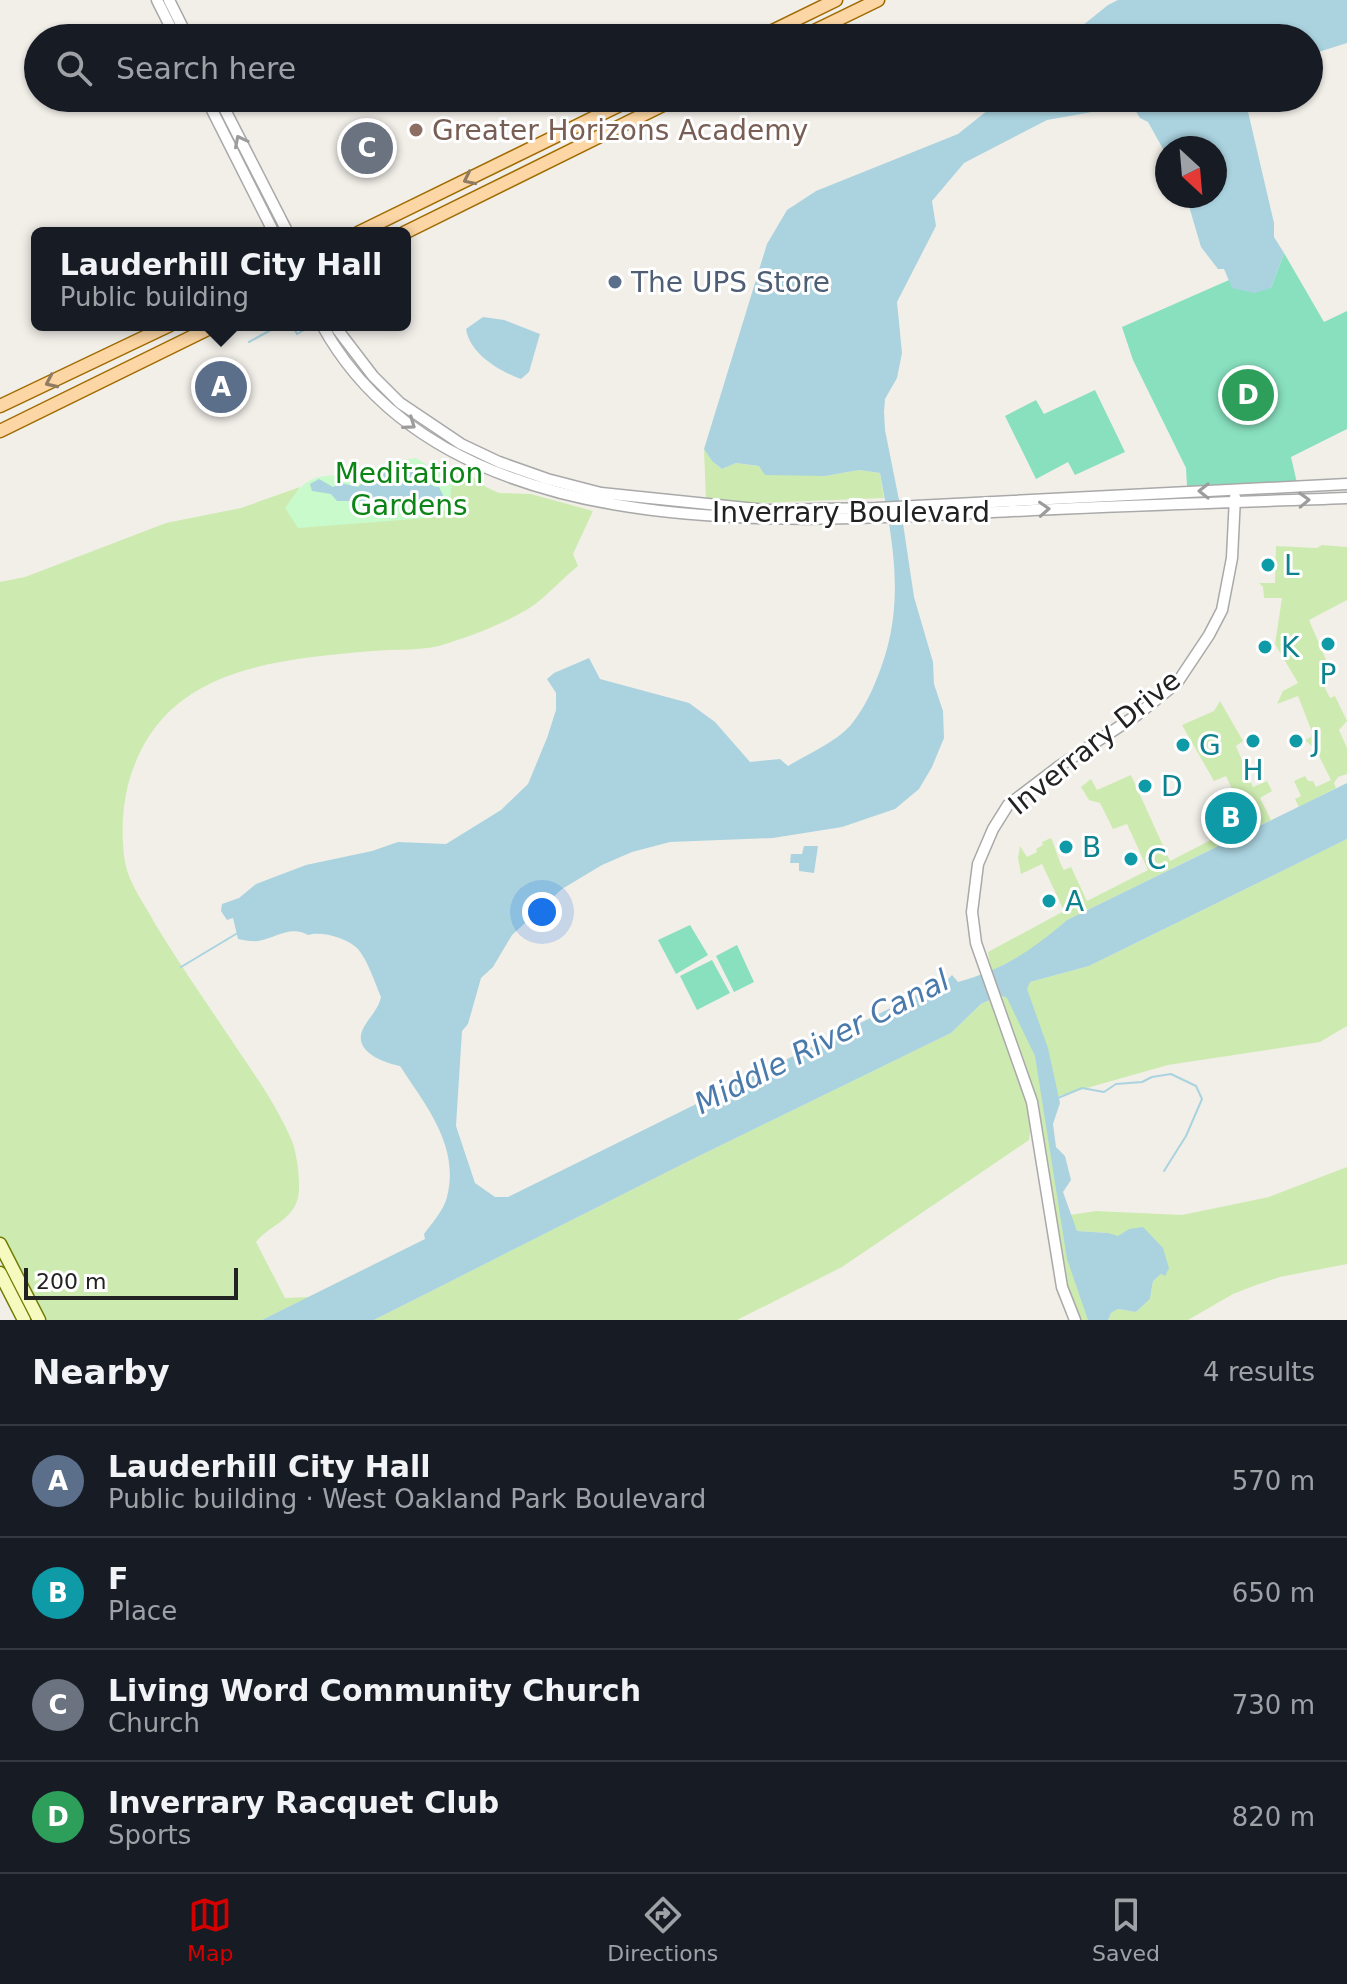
<!DOCTYPE html>
<meta charset="utf-8">
<style>
body{margin:0;font-family:"DejaVu Sans",sans-serif;background:#242831;color:#f1f3f6}
.compass{position:absolute;left:1155px;top:136px;width:72px;height:72px;border-radius:50%;background:#171b24;box-shadow:0 2px 6px #0004;rotate:154deg}
.scale{position:absolute;left:24px;bottom:20px;width:214px;box-sizing:border-box;padding-left:8px;border:4px solid #222;border-top:0;font-size:22px;line-height:28px;white-space:nowrap;color:#222;-webkit-text-stroke:6px #fff;paint-order:stroke}
.you{position:absolute;left:542px;top:912px;width:28px;height:28px;margin:-20px;border:6px solid #fff;border-radius:50%;background:#1a73e8;box-shadow:0 0 0 12px #1a73e833}
.badge{display:grid;place-items:center;width:52px;height:52px;border-radius:50%;background:#d40000;color:#fff;font-size:26px;font-weight:700}
.pin{position:absolute;translate:-50% -50%;border:4px solid #fff;box-shadow:0 2px 8px #0006}
.popup{position:absolute;left:31px;top:227px;width:380px;height:104px;box-sizing:border-box;display:grid;place-content:center;border-radius:12px;background:#171b24;filter:drop-shadow(0 2px 6px #0005);font-size:26px;white-space:nowrap;color:#9ea1a6}
.popup b{font-size:30px;color:#f1f3f6}
.popup::after{content:'';position:absolute;left:50%;top:100%;margin-left:-16px;border:16px solid transparent;border-top-color:#171b24}
.list{margin:0;padding:0;list-style:none}
h2{display:flex;justify-content:space-between;align-items:center;height:104px;margin:0;padding:0 32px;font-size:34px}
h2 small{font-size:26px;font-weight:400;color:#9ea1a6}
.list li{display:grid;grid-template-columns:52px 1fr auto;gap:24px;align-items:center;box-sizing:border-box;height:112px;padding:0 32px;border-top:2px solid #363941}
.list b{display:block;font-size:30px;white-space:nowrap}
.list p{margin:0;font-size:26px;white-space:nowrap;color:#9ea1a6}
.list em{font-size:26px;font-style:normal;color:#9ea1a6}
.icon{flex:none;width:44px;height:44px;fill:none;stroke:currentColor;stroke-width:2;stroke-linecap:round;stroke-linejoin:round}
.map{position:relative;flex:none;width:1347px;height:1320px;overflow:hidden}
.search{position:absolute;background:#171b24;box-shadow:0 2px 6px #0004;left:24px;right:24px;top:24px;height:88px;display:flex;align-items:center;gap:20px;box-sizing:border-box;padding:0 28px;border-radius:44px;color:#9ea1a6;font-size:30px}
.sheet{height:552px;background:#171b24}
nav{display:flex;justify-content:space-around;align-items:center;box-sizing:border-box;height:112px;border-top:2px solid #363941;background:#171b24;font-size:22px;color:#9ea1a6}
nav a{display:grid;justify-items:center;gap:4px}
nav .on{color:#d40000}
.map>svg:first-child{display:block}
</style>
<div class="map">
<svg width="1347" height="1320" viewBox="0 0 1347 1320">
<rect width="100%" height="100%" fill="#f2efe9"/>
<!-- grass -->
<g fill="#cdebb0">
<path d="M 704,449 L 712,461 L 722,469 L 736,463 L 825,476 L 859,470 L 880,473 L 884,498 L 760,503 L 706,500 Z"/>
<path d="M 465,471 L 486,487 L 499,493 L 531,494 L 593,511 L 573,554 L 578,566 C 564,577 542,601 528,609 C 501,625 469,637 439,646 C 418,651 394,649 373,651 C 271,660 159,668 128,785 C 122,810 121,837 125,862 C 129,884 144,903 154,922 C 181,967 211,1009 240,1053 C 259,1081 279,1110 292,1141 C 297,1153 302,1189 297,1201 C 290,1221 268,1227 256,1242 L 285,1298 L 309,1297 L 262,1320 L 43,1320 L 0,1237 L 0,582 L 25,577 L 166,523 L 241,508 L 300,487 L 286,508 L 449,509 L 452,480 Z"/>
<path d="M 1322,545 L 1347,547 L 1347,600 L 1309,620 L 1330,669 L 1324,686 L 1330,698 L 1335,696 L 1347,721 L 1339,730 L 1347,748 L 1347,774 L 1338,777 L 1334,783 L 1336,788 L 1299,807 L 1295,799 L 1301,796 L 1294,781 L 1305,776 L 1308,781 L 1313,781 L 1316,787 L 1331,780 L 1316,750 L 1305,740 L 1311,737 L 1312,732 L 1298,696 L 1277,704 L 1283,691 L 1298,683 L 1275,644 L 1282,598 L 1264,598 L 1263,587 L 1259,583 L 1275,583 L 1276,546 L 1317,548 Z"/>
<path d="M 1220,701 L 1243,741 L 1236,746 L 1253,787 L 1267,781 L 1272,791 L 1260,798 L 1271,820 L 1067,920 L 1032,950 L 991,971 L 988,952 L 1064,911 L 1042,864 L 1021,874 L 1018,858 L 1020,846 L 1027,857 L 1037,852 L 1036,849 L 1043,845 L 1042,842 L 1051,838 C 1056,848 1058,860 1064,870 L 1071,867 L 1087,901 L 1148,870 L 1127,824 L 1113,829 L 1100,803 L 1089,800 L 1081,787 L 1091,779 L 1097,790 L 1131,775 L 1170,861 L 1246,822 L 1238,806 L 1235,807 L 1230,793 L 1233,791 L 1226,776 L 1214,781 L 1182,725 L 1214,711 Z"/>
<path d="M 1347,839 L 1347,1026 L 1320,1042 L 1168,1065 L 1048,1099 L 1056,1168 L 1096,1320 L 1075,1320 L 1062,1287 L 1033,1111 L 1029,1140 L 842,1267 L 737,1320 L 374,1320 L 693,1159 L 951,1033 L 981,1004 L 1000,995 L 1008,998 L 1030,982 L 1089,966 Z"/>
<path d="M 1347,1167 L 1347,1264 L 1280,1277 L 1256,1285 L 1233,1294 L 1188,1320 L 1108,1320 L 1111,1313 L 1118,1309 L 1136,1312 L 1150,1299 L 1153,1281 L 1161,1274 L 1165,1276 L 1129,1229 L 1118,1237 L 1108,1233 L 1077,1231 L 1070,1215 L 1096,1211 L 1182,1215 L 1269,1197 Z"/>
</g>
<!-- park -->
<path fill="#c8facc" d="M 416,458 L 452,480 L 449,509 L 427,518 L 298,528 L 285,508 C 293,497 299,486 311,480 C 323,474 336,476 348,474 C 371,471 393,461 416,458 Z"/>
<!-- pitch -->
<g fill="#88e0be">
<path d="M 1284,253 L 1324,322 L 1347,311 L 1347,429 L 1291,457 L 1297,483 L 1187,486 L 1186,468 L 1133,360 L 1122,327 L 1229,280 L 1233,288 L 1271,288 Z"/>
<path d="M 1095,390 L 1125,452 L 1075,475 L 1068,462 L 1036,479 L 1005,416 L 1036,400 L 1044,414 Z"/>
<path d="M 690,925 L 708,955 L 676,974 L 658,940 Z"/>
<path d="M 737,945 L 754,982 L 734,992 L 716,956 Z"/>
<path d="M 712,960 L 730,993 L 697,1010 L 680,976 Z"/>
</g>
<!-- water -->
<g fill="#aad3df">
<path d="M 1118,0 L 1347,0 L 1347,43 L 1309,55 L 1309,38 L 1067,38 L 1108,5 Z"/>
<path d="M 1003,98 L 1249,98 L 1246,103 L 1274,223 L 1274,237 L 1284,253 L 1271,288 L 1254,293 L 1232,288 L 1224,269 L 1218,269 L 1201,247 L 1186,196 L 1215,196 L 1215,148 L 1167,148 L 1167,156 L 1148,122 L 1140,118 L 1132,105 L 1047,120 L 964,163 L 932,201 L 936,226 L 897,302 L 902,353 L 897,378 L 885,399 L 884,412 L 885,430 L 901,510 L 914,597 L 933,662 L 934,684 L 943,711 L 944,738 L 932,767 L 919,789 L 895,809 L 842,827 L 773,838 L 670,842 L 632,852 L 602,865 L 562,889 L 512,935 L 493,967 L 481,978 L 468,1024 L 462,1031 L 456,1126 L 475,1183 L 495,1197 L 508,1197 L 919,994 L 940,988 L 952,975 L 958,982 C 1004,969 1031,951 1067,920 L 1347,783 L 1347,839 L 1089,966 L 1030,982 L 1027,989 L 1048,1048 L 1060,1103 L 1053,1124 L 1056,1147 L 1065,1156 L 1071,1180 L 1063,1192 L 1077,1231 L 1108,1233 L 1118,1236 L 1129,1229 L 1143,1227 L 1163,1248 L 1169,1268 L 1165,1276 L 1161,1274 L 1153,1281 L 1150,1299 L 1136,1312 L 1118,1309 L 1111,1313 L 1108,1320 L 1088,1320 L 1067,1259 L 1035,1056 L 1007,998 L 1000,995 L 981,1004 L 951,1033 L 693,1159 L 374,1320 L 262,1320 L 425,1239 L 424,1234 C 432,1223 444,1210 447,1197 C 460,1146 426,1106 400,1066 C 386,1063 354,1053 362,1031 C 367,1019 378,1011 381,997 C 375,983 368,961 358,949 C 347,938 322,931 308,935 C 290,925 276,938 258,941 C 252,942 244,940 238,939 L 233,918 L 227,920 L 221,911 L 222,904 L 239,898 L 256,884 L 306,865 L 372,851 L 398,842 L 446,844 L 501,810 L 528,784 L 547,738 L 556,710 L 556,693 L 547,679 L 554,673 L 589,658 L 600,679 L 689,703 L 715,722 L 750,762 L 780,759 L 788,766 C 808,754 834,743 850,726 C 860,714 869,698 875,683 C 907,610 894,549 880,473 L 859,470 L 825,476 L 765,475 L 759,466 L 736,463 L 722,469 L 712,461 L 704,449 L 767,244 L 787,210 L 816,191 L 958,134 Z"/>
<path d="M 483,317 L 504,320 L 540,334 L 529,372 L 521,379 C 499,371 470,354 466,329 Z"/>
<path d="M 389,467 L 420,470 C 426,479 428,487 439,487 L 443,495 L 439,504 L 425,512 L 417,509 L 411,501 L 337,501 L 331,494 L 312,491 L 310,484 L 319,479 L 333,487 L 341,483 L 358,487 L 374,470 Z"/>
<path d="M 804,846 L 818,846 L 814,873 L 799,871 L 799,863 L 790,863 L 791,854 L 802,854 Z"/>
</g>
<g fill="none" stroke-linecap="round" stroke-linejoin="round">
<!-- stream -->
<g stroke="#aad3df" stroke-width="2">
<path d="M 292,325 L 297,334 L 313,325"/>
<path d="M 249,342 L 280,325"/>
<path d="M 181,967 L 236,934"/>
<path d="M 1058,1098 L 1082,1088 L 1104,1092 L 1116,1084 L 1142,1082 L 1152,1077 L 1171,1074 L 1196,1086 L 1202,1099 L 1186,1136 L 1164,1171"/>
</g>
<defs>
<g id="tertiary">
<path d="M 157,0 L 176,38"/>
<path d="M 169,0 L 188,38"/>
<path d="M 206,98 L 274,233"/>
<path d="M 219,98 L 288,233"/>
<path d="M 322,325 C 449,557 810,521 1033,510 C 1137,505 1242,502 1347,498"/>
<path d="M 334,325 L 373,376 L 400,403 L 461,444 L 499,462 L 547,479 L 601,493 L 766,510 L 876,508 L 1347,484"/>
<path d="M 1075,1320 L 1062,1287 L 1032,1102 L 976,943 L 972,912 L 978,864 L 993,829 L 1008,805 L 1058,767 L 1137,715 L 1177,683 L 1209,635 L 1222,610 L 1232,558 L 1235,497"/>
</g>
<g id="secondary">
<path d="M 0,1244 L 39,1320"/>
<path d="M 0,1273 L 24,1320"/>
</g>
<g id="primary">
<path d="M 758,38 L 836,0"/>
<path d="M 800,38 L 878,0"/>
<path d="M 358,233 L 634,98"/>
<path d="M 404,233 L 677,98"/>
<path d="M 0,406 L 170,325"/>
<path d="M 0,431 L 216,325"/>
</g>
</defs>
<!-- tertiary casing -->
<use href="#tertiary" stroke="#a9a9a9" stroke-width="13"/>
<!-- secondary casing -->
<use href="#secondary" stroke="#707d05" stroke-width="15"/>
<!-- primary casing -->
<use href="#primary" stroke="#a06b00" stroke-width="15"/>
<!-- tertiary -->
<use href="#tertiary" stroke="#fff" stroke-width="10"/>
<!-- secondary -->
<use href="#secondary" stroke="#f7fabf" stroke-width="12"/>
<!-- primary -->
<use href="#primary" stroke="#fcd6a4" stroke-width="12"/>
</g>
<!-- one-way arrows -->
<defs><path id="oneway-chevron" d="M-2-3.5L2.5 0L-2 3.5" fill="none" stroke-width="1.6" stroke-linecap="round" stroke-linejoin="round" transform="scale(2)"/></defs>
<g stroke="#9c9c9c">
<use href="#oneway-chevron" transform="translate(240 141) rotate(-117)"/>
<use href="#oneway-chevron" transform="translate(410 424) rotate(35)"/>
<use href="#oneway-chevron" transform="translate(1204 491) rotate(180)"/>
<use href="#oneway-chevron" transform="translate(1304 500) rotate(-2)"/>
<use href="#oneway-chevron" transform="translate(1044 509) rotate(-3)"/>
</g>
<g stroke="#8f7c63">
<use href="#oneway-chevron" transform="translate(469 179) rotate(154)"/>
<use href="#oneway-chevron" transform="translate(51 382) rotate(155)"/>
</g>
<!-- markers -->
<circle fill="#8d6e63" stroke="#fff" stroke-width="3" cx="416" cy="130" r="8"/>
<circle fill="#5c6f8a" stroke="#fff" stroke-width="3" cx="615" cy="282" r="8"/>
<g fill="#0f9aa8" stroke="#fff" stroke-width="3">
<circle cx="1268" cy="565" r="8"/>
<circle cx="1328" cy="644" r="8"/>
<circle cx="1265" cy="647" r="8"/>
<circle cx="1253" cy="741" r="8"/>
<circle cx="1296" cy="741" r="8"/>
<circle cx="1183" cy="745" r="8"/>
<circle cx="1145" cy="786" r="8"/>
<circle cx="1066" cy="847" r="8"/>
<circle cx="1131" cy="859" r="8"/>
<circle cx="1049" cy="901" r="8"/>
</g>
<g text-anchor="middle" stroke-width="6" stroke-linejoin="round" paint-order="stroke">
<!-- education labels -->
<g font-size="28" fill="#785e54" stroke="#fff" text-anchor="start">
<text x="432" y="140">Greater Horizons Academy</text>
</g>
<!-- service labels -->
<g font-size="28" fill="#4e5e75" stroke="#fff" text-anchor="start">
<text x="631" y="292">The UPS Store</text>
</g>
<!-- park labels -->
<g font-size="28" fill="#0c8416" stroke="#fff">
<text x="409" y="483">Meditation<tspan x="409" dy="32">Gardens</tspan></text>
</g>
<!-- street labels -->
<g font-size="28" fill="#222" stroke="#fff">
<text x="851" y="522">Inverrary Boulevard</text>
<text transform="translate(1094 742) rotate(-39)" y="10">Inverrary Drive</text>
</g>
<!-- culture labels -->
<g font-size="28" fill="#0d838f" stroke="#fff" text-anchor="start">
<text x="1284" y="575">L</text>
<text x="1281" y="657">K</text>
<text x="1328" y="684" text-anchor="middle">P</text>
<text x="1312" y="751">J</text>
<text x="1199" y="755">G</text>
<text x="1253" y="780" text-anchor="middle">H</text>
<text x="1161" y="796">D</text>
<text x="1082" y="857">B</text>
<text x="1147" y="869">C</text>
<text x="1065" y="911">A</text>
</g>
<!-- water labels -->
<g font-size="30" font-style="italic" fill="#4a7aab" stroke="#fff">
<text transform="translate(822 1042) rotate(-27)" y="10">Middle River Canal</text>
</g>
</g>
</svg>
<svg class="compass" viewBox="-18 -18 36 36"><path d="M0-13l5 13h-10z" fill="#e53935"/><path d="M0 13l5-13h-10z" fill="#9ea1a6"/></svg>
<div class="scale">200 m</div>
<div class="you"></div>
<div class="pin badge" style="left:221px;top:387px;background:#5c6f8a">A</div>
<div class="popup"><b>Lauderhill City Hall</b>Public building</div>
<div class="pin badge" style="left:1231px;top:818px;background:#0f9aa8">B</div>
<div class="pin badge" style="left:367px;top:148px;background:#6b7280">C</div>
<div class="pin badge" style="left:1248px;top:395px;background:#2e9e5b">D</div>
<div class="search"><svg class="icon" aria-label="search" viewBox="0 0 24 24"><circle cx="10" cy="10" r="6"/><path d="M15 15l6 6"/></svg>Search here</div>
</div>
<section class="sheet">
<h2>Nearby<small>4 results</small></h2>
<ul class="list">
<li><span class="badge" style="background:#5c6f8a">A</span><div><b>Lauderhill City Hall</b><p>Public building · West Oakland Park Boulevard</p></div><em>570 m</em></li>
<li><span class="badge" style="background:#0f9aa8">B</span><div><b>F</b><p>Place</p></div><em>650 m</em></li>
<li><span class="badge" style="background:#6b7280">C</span><div><b>Living Word Community Church</b><p>Church</p></div><em>730 m</em></li>
<li><span class="badge" style="background:#2e9e5b">D</span><div><b>Inverrary Racquet Club</b><p>Sports</p></div><em>820 m</em></li>
</ul>
</section>
<nav>
<a class="on"><svg class="icon" aria-label="map" viewBox="0 0 24 24"><path d="M3 6l6-2 6 2 6-2v14l-6 2-6-2-6 2zM9 4v14M15 6v14"/></svg>Map</a>
<a><svg class="icon" aria-label="directions" viewBox="0 0 24 24"><path d="M12 3l9 9-9 9-9-9zM9 14v-3h6M13 9l2 2-2 2"/></svg>Directions</a>
<a><svg class="icon" aria-label="saved" viewBox="0 0 24 24"><path d="M7 4h10v16l-5-4-5 4z"/></svg>Saved</a>
</nav>
